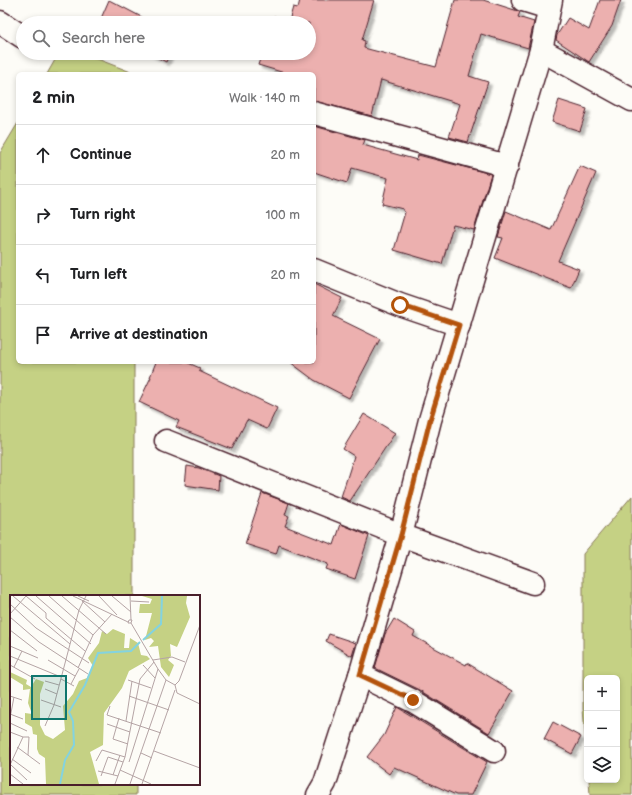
<!DOCTYPE html>
<meta charset="utf-8">
<style>
body{margin:0;font-family:"Balsamiq Sans",sans-serif;background:#f6f6f6;color:#202124}
.controls{position:absolute;right:12px;bottom:12px;display:grid;overflow:hidden;border-radius:6px;box-shadow:0 2px 6px #0003}
.controls button{width:36px;height:36px;display:grid;place-items:center;padding:0;border:0;border-bottom:1px solid #e0e0e0;background:#fff;color:#202124;font:20px sans-serif}
.stop{position:absolute;width:12px;height:12px;margin:-9px;border:3px solid #b45309;border-radius:50%;background:#fff}
.stop.end{background:#b45309;border-color:#fff;box-shadow:0 1px 4px #0008}
.list{margin:0;padding:0;list-style:none}
h2{display:flex;justify-content:space-between;align-items:center;height:52px;margin:0;padding:0 16px;font-size:17px}
h2 small{font-size:13px;font-weight:400;color:#757577}
.list li{display:grid;grid-template-columns:26px 1fr auto;gap:12px;align-items:center;box-sizing:border-box;height:60px;padding:0 16px;border-top:1px solid #e0e0e0}
.list b{display:block;font-size:15px;white-space:nowrap}
.list em{font-size:13px;font-style:normal;color:#757577}
.icon{flex:none;width:22px;height:22px;fill:none;stroke:currentColor;stroke-width:2;stroke-linecap:round;stroke-linejoin:round}
.map{position:relative;flex:none;width:632px;height:795px;overflow:hidden}
.search{position:absolute;background:#fff;box-shadow:0 2px 6px #0003;left:16px;top:16px;width:300px;height:44px;display:flex;align-items:center;gap:10px;box-sizing:border-box;padding:0 14px;border-radius:22px;color:#757577;font-size:15px}
.panel{position:absolute;background:#fff;box-shadow:0 2px 6px #0003;left:16px;top:72px;width:300px;height:292px;border-radius:6px}
.map>svg:first-child{display:block}
</style>
<div class="map">
<svg width="632" height="795" viewBox="0 0 632 795">
<defs>
<filter id="shadow"><feDropShadow dx="3.5" dy="3.5" stdDeviation="1" flood-color="#0004"/></filter>
</defs>
<rect width="100%" height="100%" fill="#fdfcf7"/>
<filter id="ink" filterUnits="userSpaceOnUse"><feTurbulence type="fractalNoise" baseFrequency=".025" numOctaves="2"/><feDisplacementMap in="SourceGraphic" scale="8" xChannelSelector="R" yChannelSelector="G"/><feConvolveMatrix kernelMatrix="1 2 1 2 8 2 1 2 1" color-interpolation-filters="sRGB"/></filter>
<g filter="url(#ink)">
<!-- green -->
<g fill="#c5d184" stroke="#887858">
<path d="M 59,53 L 82,53 L 136,74 L 47,74 Z"/>
<path d="M 18,123 L 18,362 L 134,362 L 134,596 L 11,596 L 11,784 L 136,784 L 136,795 L 0,795 L 0,153 Z"/>
<path d="M 632,496 L 632,795 L 590,795 L 589,780 L 617,780 L 617,678 L 587,678 L 587,757 L 583,709 L 583,554 Z"/>
</g>
<!-- building -->
<g fill="#ecb0af" stroke="#4a1f2b" filter="url(#shadow)">
<path d="M 109,0 L 153,23 L 99,23 Z"/>
<path d="M 300,0 L 374,0 L 362,40 L 365,41 L 364,48 L 436,67 L 455,0 L 483,0 L 518,11 L 520,12 L 518,17 L 534,22 L 528,48 L 481,34 L 469,76 L 488,82 L 468,142 L 449,137 L 460,104 L 381,80 L 372,116 L 314,101 L 314,74 L 288,74 L 258,65 L 262,53 L 309,53 L 309,23 L 272,23 L 274,16 L 289,21 L 293,7 L 298,8 Z"/>
<path d="M 600,0 L 621,0 L 612,26 L 589,62 L 556,40 L 557,35 L 568,18 L 589,30 Z"/>
<path d="M 149,53 L 170,53 L 166,62 Z"/>
<path d="M 559,100 L 587,109 L 580,131 L 552,122 Z"/>
<path d="M 314,126 L 365,140 L 363,145 L 417,160 L 418,155 L 491,174 L 474,230 L 453,225 L 442,264 L 394,250 L 405,212 L 403,211 L 403,209 L 382,204 L 388,178 L 352,168 L 347,183 L 314,172 Z"/>
<path d="M 580,166 L 596,173 L 558,261 L 579,269 L 571,288 L 495,258 L 503,238 L 498,237 L 506,211 L 551,230 Z"/>
<path d="M 314,284 L 342,298 L 333,316 L 380,339 L 349,398 L 314,380 L 290,362 L 314,362 Z"/>
<path d="M 156,362 L 186,362 L 200,368 L 199,371 L 277,408 L 267,429 L 247,420 L 232,449 L 176,427 L 179,421 L 139,402 L 151,377 L 150,377 Z"/>
<path d="M 364,414 L 395,433 L 350,501 L 341,497 L 354,456 L 343,449 Z"/>
<path d="M 187,466 L 199,468 L 219,476 L 218,490 L 185,485 Z"/>
<path d="M 262,493 L 289,503 L 285,515 L 289,516 L 285,526 L 334,545 L 341,524 L 369,536 L 355,579 L 326,569 L 328,564 L 279,545 L 276,554 L 245,544 Z"/>
<path d="M 394,619 L 415,632 L 413,636 L 466,665 L 467,663 L 513,691 L 489,733 L 420,690 L 375,668 L 385,634 Z"/>
<path d="M 329,634 L 356,643 L 352,656 L 326,641 Z"/>
<path d="M 397,707 L 487,762 L 471,795 L 456,795 L 394,767 L 389,774 L 367,757 L 384,735 Z"/>
<path d="M 553,722 L 581,737 L 572,754 L 544,739 Z"/>
</g>
<g fill="none" stroke-linecap="round" stroke-linejoin="round">
<defs>
<g id="street">
<path d="M 523,0 L 549,8"/>
<path d="M 0,22 L 23,37"/>
<path d="M 541,50 L 632,100"/>
<path d="M 314,113 L 507,166"/>
<path d="M 314,270 L 400,305 L 459,325"/>
<path d="M 166,441 L 401,535 L 533,583"/>
<path d="M 360,675 L 413,701 L 494,751"/>
<path d="M 318,795 L 325,783 L 360,675 L 401,535 L 430,420 L 541,50 L 551,0"/>
</g>
</defs>
<!-- street casing -->
<use href="#street" stroke="#4a1f2b" stroke-width="25"/>
<!-- street -->
<use href="#street" stroke="#fdfcf7" stroke-width="22"/>
</g>
</g>
<g fill="none" stroke-linecap="round" stroke-linejoin="round" filter="url(#ink)">
<!-- route -->
<path stroke="#b45309" stroke-width="5" d="M 400,305 L 459,325 L 430,420 L 401,535 L 360,675 L 413,700"/>
</g>
<!-- overview -->
<g transform="translate(10 595)">
<rect width="190" height="190" fill="#fdfcf7"/>
<path d="M 132,1 L 177,1 L 176,8 L 180,22 L 167,52 L 160,49 L 161,61 L 158,65 L 164,70 L 159,82 L 151,72 L 148,51 L 139,52 L 144,46 L 141,43 L 135,45 L 142,18 L 129,18 L 130,9 L 140,9 L 142,4 ZM 103,34 L 115,39 L 114,53 L 119,53 L 120,43 L 128,48 L 131,60 L 137,61 L 140,64 L 119,76 L 112,93 L 94,118 L 93,150 L 80,157 L 89,189 L 36,189 L 35,163 L 29,159 L 27,154 L 27,140 L 23,139 L 22,132 L 15,128 L 15,118 L 22,119 L 18,108 L 20,94 L 13,95 L 13,90 L 0,82 L 0,77 L 17,85 L 16,89 L 21,92 L 26,84 L 34,87 L 30,99 L 30,130 L 35,140 L 43,144 L 55,135 L 53,111 L 63,99 L 69,86 L 77,83 L 83,71 L 78,63 L 89,48 L 92,36 L 97,39 Z" fill="#c5d184"/>
<path fill="none" stroke="#83d3e0" stroke-width="2" d="M 133,45 L 151,29 L 152,1M 50,189 L 55,165 L 64,150 L 63,126 L 59,117 L 75,90 L 88,58 L 121,56 L 130,47"/>
<path fill="none" stroke="#b5a4a5" stroke-width="1" d="M 3,1 L 60,49M 16,1 L 36,18 L 36,23 L 75,56M 26,1 L 81,49M 39,1 L 83,40M 52,1 L 96,39M 63,1 L 118,27M 68,1 L 79,6M 89,1 L 107,20M 102,1 L 121,17M 120,1 L 121,25M 72,6 L 95,27M 121,6 L 139,7M 0,9 L 26,33 L 79,68M 0,19 L 16,1M 0,22 L 29,47 L 78,79M 119,25 L 122,25 L 121,28 L 118,28 ZM 121,28 L 148,74 L 156,85 L 165,90M 0,35 L 27,56M 0,51 L 28,63M 0,61 L 51,82M 38,65 L 65,81M 143,65 L 162,62 L 175,67M 0,70 L 25,84M 133,70 L 145,83M 4,72 L 12,56M 68,73 L 83,40 L 102,19M 51,84 L 64,91M 118,85 L 141,93M 35,86 L 49,90M 61,89 L 69,74M 165,90 L 169,86 L 190,30M 165,90 L 167,98 L 190,109M 35,94 L 47,99M 0,101 L 12,105M 119,101 L 159,115M 31,105 L 51,112M 100,111 L 97,120 L 151,138M 0,119 L 13,124M 0,123 L 4,102M 109,123 L 103,144 L 118,149M 116,126 L 122,86M 0,128 L 17,136M 97,129 L 120,137M 35,131 L 44,110 L 69,15 L 76,1M 0,137 L 13,142M 7,152 L 30,169M 144,156 L 190,173M 131,158 L 142,163M 2,164 L 21,178M 86,166 L 92,155 L 115,162M 119,167 L 148,74M 0,169 L 17,185M 0,170 L 13,142 L 19,142 L 18,160M 110,175 L 141,189M 88,176 L 108,181M 0,179 L 13,189M 103,180 L 110,160M 91,181 L 98,162 L 113,167M 105,189 L 115,162 L 130,84 L 144,67M 120,189 L 156,85M 132,189 L 165,95"/>
<path fill="#0f766e" fill-opacity="0.15" stroke="#0f766e" stroke-width="2" d="M 22,81 L 56,81 L 56,124 L 22,124 Z"/>
<rect width="190" height="190" fill="none" stroke="#4a1f2b" stroke-width="2"/>
</g>
</svg>
<div class="controls">
<button>+</button>
<button>−</button>
<button><svg class="icon" aria-label="layers" viewBox="0 0 24 24"><path d="M12 4l9 5-9 5-9-5zM3 14l9 5 9-5"/></svg></button>
</div>
<div class="stop" style="left:400px;top:305px"></div>
<div class="stop end" style="left:413px;top:700px"></div>
<div class="search"><svg class="icon" aria-label="search" viewBox="0 0 24 24"><circle cx="10" cy="10" r="6"/><path d="M15 15l6 6"/></svg>Search here</div>
<section class="panel">
<h2>2 min<small>Walk · 140 m</small></h2>
<ul class="list">
<li><svg class="icon" aria-label="ahead" viewBox="0 0 24 24"><path d="M12 20V5M6 11l6-6 6 6"/></svg><div><b>Continue</b></div><em>20 m</em></li>
<li><svg class="icon" aria-label="right" viewBox="0 0 24 24"><path d="M7 20v-9h11M14 6l5 5-5 5"/></svg><div><b>Turn right</b></div><em>100 m</em></li>
<li><svg class="icon" aria-label="left" viewBox="0 0 24 24"><path d="M17 20v-9H6M10 6l-5 5 5 5"/></svg><div><b>Turn left</b></div><em>20 m</em></li>
<li><svg class="icon" aria-label="arrive" viewBox="0 0 24 24"><path d="M6 21V4h12l-3 4 3 4H6"/></svg><div><b>Arrive at destination</b></div></li>
</ul>
</section>
</div>
